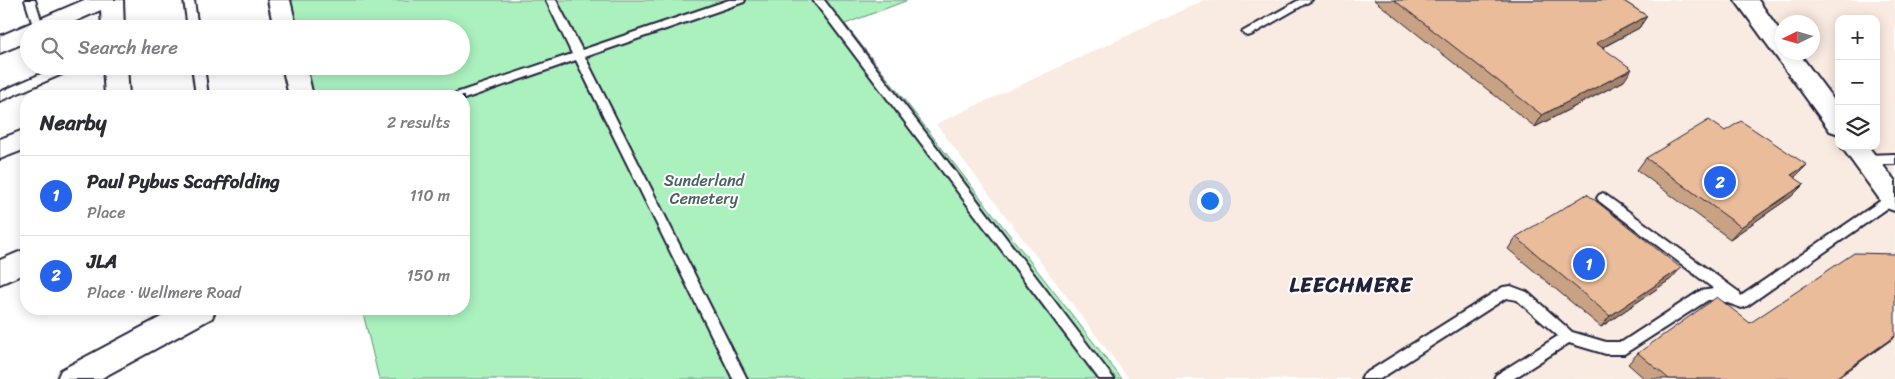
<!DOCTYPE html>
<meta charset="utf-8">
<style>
body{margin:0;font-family:Sriracha,sans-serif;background:#f7f7f7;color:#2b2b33}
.controls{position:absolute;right:15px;top:15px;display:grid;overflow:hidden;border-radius:10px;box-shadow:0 2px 12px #0003}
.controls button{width:45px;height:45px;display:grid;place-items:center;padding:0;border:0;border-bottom:1px solid #e1e1e2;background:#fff;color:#2b2b33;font:25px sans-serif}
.compass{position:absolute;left:1775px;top:15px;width:45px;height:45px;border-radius:50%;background:#fff;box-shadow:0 2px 12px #0003;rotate:265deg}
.you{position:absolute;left:1209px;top:200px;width:18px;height:18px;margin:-12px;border:4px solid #fff;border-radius:50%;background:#1a73e8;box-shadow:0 0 0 8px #1a73e833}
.badge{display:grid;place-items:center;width:32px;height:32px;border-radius:50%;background:#2563eb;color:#fff;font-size:16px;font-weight:700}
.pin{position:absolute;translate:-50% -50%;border:2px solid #fff;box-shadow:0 1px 5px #0006}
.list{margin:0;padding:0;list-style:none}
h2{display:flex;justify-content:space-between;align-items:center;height:65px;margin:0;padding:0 20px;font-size:21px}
h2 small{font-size:16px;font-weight:400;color:#7c7c81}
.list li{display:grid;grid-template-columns:32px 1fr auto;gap:15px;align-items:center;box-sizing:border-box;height:80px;padding:0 20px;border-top:1px solid #e1e1e2}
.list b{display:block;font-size:19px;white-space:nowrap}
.list p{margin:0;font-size:16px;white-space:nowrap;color:#7c7c81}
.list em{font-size:16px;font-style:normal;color:#7c7c81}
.icon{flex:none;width:28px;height:28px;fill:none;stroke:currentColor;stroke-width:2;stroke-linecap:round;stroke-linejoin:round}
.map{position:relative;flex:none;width:1895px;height:379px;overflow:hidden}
.search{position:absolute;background:#fff;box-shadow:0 2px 12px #0003;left:20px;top:20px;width:450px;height:55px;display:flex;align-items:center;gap:12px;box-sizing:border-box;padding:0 18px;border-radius:28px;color:#7c7c81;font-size:19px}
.panel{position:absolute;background:#fff;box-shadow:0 2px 12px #0003;left:20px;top:90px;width:450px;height:225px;border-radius:20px}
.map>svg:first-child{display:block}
</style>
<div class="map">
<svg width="1895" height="379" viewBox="0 0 1895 379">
<rect width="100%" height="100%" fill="#fff"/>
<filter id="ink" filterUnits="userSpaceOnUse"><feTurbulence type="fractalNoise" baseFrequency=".02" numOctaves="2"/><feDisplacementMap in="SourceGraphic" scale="10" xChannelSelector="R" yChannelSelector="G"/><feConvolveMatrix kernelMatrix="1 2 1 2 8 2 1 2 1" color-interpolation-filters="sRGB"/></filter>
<g filter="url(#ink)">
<!-- built -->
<path fill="#f9ebe1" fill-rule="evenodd" d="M 1204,0 L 1895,0 L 1895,379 L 1129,379 L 936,124 ZM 1839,19 L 1876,19 L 1876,146 L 1839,146 ZM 1782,22 L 1812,22 L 1812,52 L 1782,52 Z"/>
<!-- green -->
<path fill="#aaf1be" stroke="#668a7c" d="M 286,0 L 908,0 L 845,24 L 1122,379 L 379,379 L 362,309 L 464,309 L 464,96 L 309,96 L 302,66 L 461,66 L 461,29 L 293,29 Z"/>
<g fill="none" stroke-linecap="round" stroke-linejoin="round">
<defs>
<g id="service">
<path d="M 25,0 L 35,0 L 44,29 L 34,29 Z"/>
<path d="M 184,0 L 194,0 L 198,29 L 188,29 Z"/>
<path d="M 546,0 L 556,0 L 582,50 L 729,0 L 745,0 L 744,2 L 585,57 L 747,379 L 733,379 L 576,60 L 464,99 L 464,96 L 454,96 L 456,93 L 572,54 Z"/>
<path d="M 813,0 L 824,0 L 1114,379 L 1099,379 Z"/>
<path d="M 1299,0 L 1312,0 L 1251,35 L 1247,36 L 1242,32 Z"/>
<path d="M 59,66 L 75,66 L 74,69 L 0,101 L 0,92 Z"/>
<path d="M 192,66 L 204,66 L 208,96 L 196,96 Z"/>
<path d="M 1895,154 L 1895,164 L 1865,165 L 1861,163 L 1859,160 L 1861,157 L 1865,155 Z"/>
<path d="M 1603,193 L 1739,292 L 1741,296 L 1889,195 L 1895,194 L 1895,203 L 1747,306 L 1742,308 L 1719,300 L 1708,300 L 1624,354 L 1606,354 L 1569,343 L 1513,379 L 1494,379 L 1496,375 L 1558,336 L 1517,300 L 1506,298 L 1380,379 L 1361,379 L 1363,375 L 1503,287 L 1511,286 L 1527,292 L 1572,332 L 1606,342 L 1622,342 L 1700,291 L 1714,289 L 1599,201 L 1597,198 L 1599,195 Z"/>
</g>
<g id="minor">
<path d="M 84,0 L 123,0 L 124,29 L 102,29 L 101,10 L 58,29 L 29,29 L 29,41 L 0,53 L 0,36 Z"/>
<path d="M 268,0 L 290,0 L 297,29 L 274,29 Z"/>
<path d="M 1735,0 L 1758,0 L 1782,34 L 1782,52 L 1798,52 L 1839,107 L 1839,134 L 1830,131 Z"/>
<path d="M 103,66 L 127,66 L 129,96 L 105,96 Z"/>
<path d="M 282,66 L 306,66 L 313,96 L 289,96 Z"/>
<path d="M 26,129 L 26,149 L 0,159 L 0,139 Z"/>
<path d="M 1841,146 L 1868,146 L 1895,181 L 1895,211 L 1886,208 Z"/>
<path d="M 26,249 L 26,273 L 0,284 L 0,260 Z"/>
<path d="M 176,309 L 216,309 L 212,318 L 100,379 L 57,379 L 61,370 Z"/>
</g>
</defs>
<!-- service casing -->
<use href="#service" stroke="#22223b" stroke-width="4"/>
<!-- minor casing -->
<use href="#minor" stroke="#22223b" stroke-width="4"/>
<!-- service -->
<use href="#service" fill="#fff" fill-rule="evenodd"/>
<!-- minor -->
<use href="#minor" fill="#fff" fill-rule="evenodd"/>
</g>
<!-- wall -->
<g fill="#c9a284" stroke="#22223b">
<path d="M 1374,0 L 1622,0 L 1647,16 L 1639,28 L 1602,48 L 1624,81 L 1535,127 Z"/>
<path d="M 1646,158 L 1792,196 L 1730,239 L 1637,170 Z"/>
<path d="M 1516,237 L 1671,279 L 1601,327 L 1508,249 Z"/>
<path d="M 1750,323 L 1895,337 L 1836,379 L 1645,379 L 1628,364 L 1638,353 Z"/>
</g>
<!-- shaded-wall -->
<g fill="#a4846c" stroke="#22223b">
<path d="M 1647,16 L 1639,28 L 1588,55 L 1596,43 Z"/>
<path d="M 1632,69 L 1624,81 L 1535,127 L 1542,115 Z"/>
<path d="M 1807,165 L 1795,177 L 1780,187 L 1791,175 Z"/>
<path d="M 1804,184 L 1792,196 L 1730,239 L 1741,227 Z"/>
<path d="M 1681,268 L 1671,279 L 1601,327 L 1610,316 Z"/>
<path d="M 1895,336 L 1895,337 L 1836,379 L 1834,379 Z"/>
</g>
<!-- building -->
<g fill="#eabc9a" stroke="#22223b">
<path d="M 1394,0 L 1622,0 L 1647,16 L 1596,43 L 1632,69 L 1542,115 Z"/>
<path d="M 1709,120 L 1725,131 L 1741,121 L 1807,165 L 1791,175 L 1804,184 L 1741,227 L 1646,158 Z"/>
<path d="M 1587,194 L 1681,268 L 1610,316 L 1516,237 Z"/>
<path d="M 1854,253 L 1895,254 L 1895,336 L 1834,379 L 1669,379 L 1638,353 L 1717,297 L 1750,323 Z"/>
</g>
</g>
<g text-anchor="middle" stroke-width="4" stroke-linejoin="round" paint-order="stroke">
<!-- park labels -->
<g font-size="16" fill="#4b6062" stroke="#fff">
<text x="704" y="186">Sunderland<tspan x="704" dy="18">Cemetery</tspan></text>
</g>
<!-- district labels -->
<g font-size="21" font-weight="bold" letter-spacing="1" fill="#22223b" stroke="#fff">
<text x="1351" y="292">LEECHMERE</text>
</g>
</g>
</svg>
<div class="controls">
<button>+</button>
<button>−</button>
<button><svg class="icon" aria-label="layers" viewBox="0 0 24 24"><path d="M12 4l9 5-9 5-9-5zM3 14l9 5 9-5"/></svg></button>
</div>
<svg class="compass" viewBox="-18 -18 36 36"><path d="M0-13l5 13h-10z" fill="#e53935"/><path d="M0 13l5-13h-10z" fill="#7c7c81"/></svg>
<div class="you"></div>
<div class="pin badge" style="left:1589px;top:264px">1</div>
<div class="pin badge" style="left:1720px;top:182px">2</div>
<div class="search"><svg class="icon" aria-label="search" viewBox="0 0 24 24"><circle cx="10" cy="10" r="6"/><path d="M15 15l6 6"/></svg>Search here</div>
<section class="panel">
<h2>Nearby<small>2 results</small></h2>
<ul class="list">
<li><span class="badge">1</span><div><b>Paul Pybus Scaffolding</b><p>Place</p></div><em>110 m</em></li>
<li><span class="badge">2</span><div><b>JLA</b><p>Place · Wellmere Road</p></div><em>150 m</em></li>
</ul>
</section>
</div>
